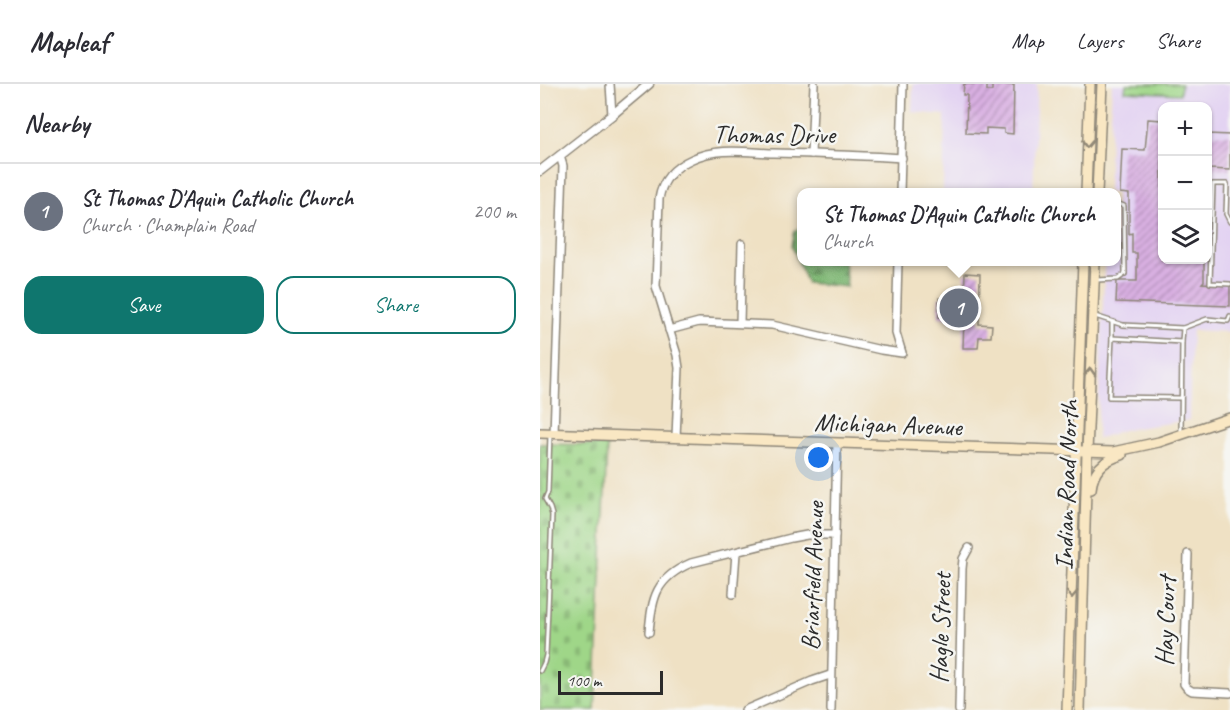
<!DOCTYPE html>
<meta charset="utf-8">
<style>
body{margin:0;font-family:Caveat,sans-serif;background:#f7f7f7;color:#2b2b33}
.controls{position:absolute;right:18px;top:18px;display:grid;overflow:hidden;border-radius:12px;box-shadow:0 2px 4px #0004}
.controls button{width:54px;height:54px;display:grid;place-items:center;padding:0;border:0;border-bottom:2px solid #e1e1e2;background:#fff;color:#2b2b33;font:30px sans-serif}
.scale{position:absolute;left:18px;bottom:15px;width:105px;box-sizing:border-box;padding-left:6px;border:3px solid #2b2b2b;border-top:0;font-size:16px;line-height:21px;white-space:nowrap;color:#2b2b2b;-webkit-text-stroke:4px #f6f6f2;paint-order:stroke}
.you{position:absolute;left:279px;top:374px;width:21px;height:21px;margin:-15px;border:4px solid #fff;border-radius:50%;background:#1a73e8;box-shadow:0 0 0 9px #1a73e833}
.badge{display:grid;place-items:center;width:39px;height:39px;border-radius:50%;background:#0f766e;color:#fff;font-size:20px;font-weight:700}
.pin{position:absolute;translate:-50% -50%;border:3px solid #fff;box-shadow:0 2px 6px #0006}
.popup{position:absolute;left:257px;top:104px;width:324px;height:78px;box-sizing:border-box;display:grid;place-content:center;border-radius:12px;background:#fff;filter:drop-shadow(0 2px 4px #0005);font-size:20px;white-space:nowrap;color:#7c7c81}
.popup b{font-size:22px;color:#2b2b33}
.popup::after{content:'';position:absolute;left:50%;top:100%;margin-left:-12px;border:12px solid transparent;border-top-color:#fff}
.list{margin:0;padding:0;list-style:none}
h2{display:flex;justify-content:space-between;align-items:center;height:78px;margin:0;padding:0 24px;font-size:26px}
h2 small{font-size:20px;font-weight:400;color:#7c7c81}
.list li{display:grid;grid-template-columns:39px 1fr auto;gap:18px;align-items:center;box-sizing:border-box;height:96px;padding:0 24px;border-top:2px solid #e1e1e2}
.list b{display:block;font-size:22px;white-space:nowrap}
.list p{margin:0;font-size:20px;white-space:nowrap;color:#7c7c81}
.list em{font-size:20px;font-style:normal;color:#7c7c81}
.actions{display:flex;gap:12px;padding:18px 24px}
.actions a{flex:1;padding:14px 0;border:2px solid #0f766e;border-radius:18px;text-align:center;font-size:21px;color:#0f766e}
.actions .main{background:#0f766e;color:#fff}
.icon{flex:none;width:33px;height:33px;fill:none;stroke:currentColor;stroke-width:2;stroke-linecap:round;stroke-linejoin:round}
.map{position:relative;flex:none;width:690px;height:626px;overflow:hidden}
header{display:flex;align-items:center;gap:36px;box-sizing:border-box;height:84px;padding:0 30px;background:#fff;border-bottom:2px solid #e1e1e2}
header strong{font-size:28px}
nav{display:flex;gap:33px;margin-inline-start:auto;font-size:21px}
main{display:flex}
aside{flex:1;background:#fff}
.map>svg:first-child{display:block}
</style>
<header>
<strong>Mapleaf</strong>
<nav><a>Map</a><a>Layers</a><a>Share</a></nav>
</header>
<main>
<aside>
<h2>Nearby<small></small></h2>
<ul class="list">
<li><span class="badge" style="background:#6b7280">1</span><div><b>St Thomas D'Aquin Catholic Church</b><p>Church · Champlain Road</p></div><em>200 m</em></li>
</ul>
<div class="actions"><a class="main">Save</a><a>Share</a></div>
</aside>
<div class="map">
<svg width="690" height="626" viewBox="0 0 690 626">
<defs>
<pattern id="forest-firs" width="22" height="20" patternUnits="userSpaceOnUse" patternTransform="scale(1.5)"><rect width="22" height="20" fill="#7fb774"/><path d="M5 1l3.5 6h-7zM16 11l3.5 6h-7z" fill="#68955f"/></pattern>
<pattern id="cemetery-stones" width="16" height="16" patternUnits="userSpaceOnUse" patternTransform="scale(1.5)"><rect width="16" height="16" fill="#9fd688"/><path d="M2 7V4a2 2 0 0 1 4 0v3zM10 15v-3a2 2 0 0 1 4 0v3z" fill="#89b876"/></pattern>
<pattern id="building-hatch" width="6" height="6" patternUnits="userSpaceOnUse" patternTransform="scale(1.5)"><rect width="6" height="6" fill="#d9b0e2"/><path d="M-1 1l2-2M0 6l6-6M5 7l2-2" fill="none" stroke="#b08fb7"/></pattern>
</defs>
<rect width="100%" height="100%" fill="#f6f6f2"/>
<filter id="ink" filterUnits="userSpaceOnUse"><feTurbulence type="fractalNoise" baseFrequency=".0167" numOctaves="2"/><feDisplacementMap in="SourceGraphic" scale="12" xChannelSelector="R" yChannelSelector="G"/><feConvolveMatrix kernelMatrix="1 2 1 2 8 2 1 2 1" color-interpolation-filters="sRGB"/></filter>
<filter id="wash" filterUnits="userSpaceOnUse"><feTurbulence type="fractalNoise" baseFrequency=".008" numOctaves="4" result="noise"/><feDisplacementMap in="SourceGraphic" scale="24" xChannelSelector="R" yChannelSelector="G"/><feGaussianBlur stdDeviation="1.35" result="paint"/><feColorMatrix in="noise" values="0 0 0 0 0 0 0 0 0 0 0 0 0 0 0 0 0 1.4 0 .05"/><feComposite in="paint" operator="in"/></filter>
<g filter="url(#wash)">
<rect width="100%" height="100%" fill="#efe1c4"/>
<!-- built -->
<g fill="#e3d3f2" fill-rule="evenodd">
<path d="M 373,0 L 497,0 L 493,108 L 403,108 L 405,31 L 372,28 Z"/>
<path d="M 572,0 L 690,0 L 690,248 L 652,246 L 649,336 L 583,346 L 557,355 L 565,178 L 576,178 L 576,109 L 568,108 ZM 622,22 L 668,22 L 668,176 L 622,176 Z"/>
</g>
<!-- forest -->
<path fill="url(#forest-firs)" stroke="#557150" stroke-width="1.5" d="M 261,143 L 262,178 L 304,178 L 307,203 L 267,199 L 252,162 L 255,147 Z"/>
<!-- cemetery -->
<path fill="url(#cemetery-stones)" stroke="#65805a" stroke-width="1.5" d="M 0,360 L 67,361 L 55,626 L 0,626 Z"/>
<!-- green -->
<path fill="#9fd688" stroke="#65805a" stroke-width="1.5" d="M 586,0 L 641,0 L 640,10 L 585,7 Z"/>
<g id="blocks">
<!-- building -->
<g fill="url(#building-hatch)">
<path d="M 424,0 L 447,0 L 447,7 L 452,7 L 452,0 L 474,1 L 473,50 L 464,49 L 464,45 L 446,44 L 446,50 L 426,49 L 427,11 L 423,11 Z"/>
<path d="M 608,35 L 622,36 L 622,176 L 664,176 L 664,197 L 662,199 L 690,201 L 690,222 L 576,218 L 577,197 L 597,197 L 597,169 L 592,169 L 592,149 L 589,150 L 589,110 L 580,109 L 582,65 L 605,66 Z"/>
<path d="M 668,50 L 690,51 L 690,86 L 668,85 Z"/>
<path d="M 425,189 L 440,190 L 439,240 L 452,241 L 451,253 L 439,253 L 438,264 L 423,264 L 424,234 L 399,233 L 399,214 L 424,215 Z"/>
</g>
</g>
</g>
<g filter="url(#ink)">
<use href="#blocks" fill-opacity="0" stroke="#8d8678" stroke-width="1.5"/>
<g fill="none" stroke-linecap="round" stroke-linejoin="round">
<defs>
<g id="service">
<path d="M 690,138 L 686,130 L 687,100 L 673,100 L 670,199 L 690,200"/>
<path d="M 556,196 L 578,195 L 585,190 L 584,122 L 576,119"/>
<path d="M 555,232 L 583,241 L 643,244 L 667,235 L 688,237 L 690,232"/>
<path d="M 572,254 L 572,238"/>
<path d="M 642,258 L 643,244"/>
<path d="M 641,348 L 642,258 L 572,254 L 569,313 L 641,314"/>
<path d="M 0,587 L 4,579 L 6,571 L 12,431 L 10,424 L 5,415 L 8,408 L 10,351"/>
</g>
<g id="minor">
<path d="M 70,0 L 72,31"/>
<path d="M 271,70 L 274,0"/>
<path d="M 360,109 L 363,0"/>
<path d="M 200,239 L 202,160"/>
<path d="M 129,246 L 159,238 L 232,241 L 341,266 L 362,269 L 356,249 L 358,178"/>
<path d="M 14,350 L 23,82 L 20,72"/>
<path d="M 136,353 L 139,284 L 137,271 L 116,202 L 119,115 C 122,96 134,83 152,75 C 177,63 206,68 233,69 C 276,70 319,71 362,74"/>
<path d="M 648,470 L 644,600 L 647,604 L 652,607 L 690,609"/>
<path d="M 193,510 L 196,469"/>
<path d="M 109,548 C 112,513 116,494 151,479 L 251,454 L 267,451 L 295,451"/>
<path d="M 205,626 L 272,597 L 290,591"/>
<path d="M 291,626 L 297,359"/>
<path d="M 419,626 L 422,485 L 423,475 L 429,464"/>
</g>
<path id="tertiary" d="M 0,87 L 72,31 L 109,0"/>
<g id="secondary">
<path d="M 546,109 L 550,0"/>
<path d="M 557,109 L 562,0"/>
<path d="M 0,349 L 573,368 L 619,358 L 690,334"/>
<path d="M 551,405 C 553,386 564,376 582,371"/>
<path d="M 527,626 L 543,178"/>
<path d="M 540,626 L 547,368 L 555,178"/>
</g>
</defs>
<!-- service casing -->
<use href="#service" stroke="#8d8678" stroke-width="6"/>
<!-- minor casing -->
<use href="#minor" stroke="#8d8678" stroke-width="10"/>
<!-- tertiary casing -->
<use href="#tertiary" stroke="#8d8678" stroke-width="11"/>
<!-- secondary casing -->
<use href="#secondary" stroke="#8d8678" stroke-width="12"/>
<!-- service -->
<use href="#service" stroke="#fff" stroke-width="3"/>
<!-- minor -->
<use href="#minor" stroke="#fff" stroke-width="7"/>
<!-- tertiary -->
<use href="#tertiary" stroke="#fff" stroke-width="8"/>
<!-- secondary -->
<use href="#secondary" stroke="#f9e7c3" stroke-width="9"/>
</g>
<!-- one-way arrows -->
<defs><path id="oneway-chevron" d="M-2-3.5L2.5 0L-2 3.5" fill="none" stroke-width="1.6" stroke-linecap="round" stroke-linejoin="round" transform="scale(1.5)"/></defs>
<g stroke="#928977">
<use href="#oneway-chevron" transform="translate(547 60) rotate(92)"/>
<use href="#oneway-chevron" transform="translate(550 288) rotate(-87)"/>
<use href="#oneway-chevron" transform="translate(532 510) rotate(92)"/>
</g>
</g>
<g text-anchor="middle" stroke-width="5" stroke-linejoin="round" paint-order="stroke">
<!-- street labels -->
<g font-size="26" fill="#2b2b2b" stroke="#f6f6f2">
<text x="234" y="59">Thomas Drive</text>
<text transform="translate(348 340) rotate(2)" y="9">Michigan Avenue</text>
<text transform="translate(526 401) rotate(-88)" y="9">Indian Road North</text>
<text transform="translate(272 492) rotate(-88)" y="9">Briarfield Avenue</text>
<text transform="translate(625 537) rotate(-88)" y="9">Hay Court</text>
<text transform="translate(400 544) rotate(-88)" y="9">Hagle Street</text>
</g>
</g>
</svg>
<div class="controls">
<button>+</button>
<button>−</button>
<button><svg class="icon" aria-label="layers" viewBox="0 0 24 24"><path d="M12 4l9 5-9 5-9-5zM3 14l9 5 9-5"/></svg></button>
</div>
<div class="scale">100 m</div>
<div class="you"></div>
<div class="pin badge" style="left:419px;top:224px;background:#6b7280">1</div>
<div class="popup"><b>St Thomas D'Aquin Catholic Church</b>Church</div>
</div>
</main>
